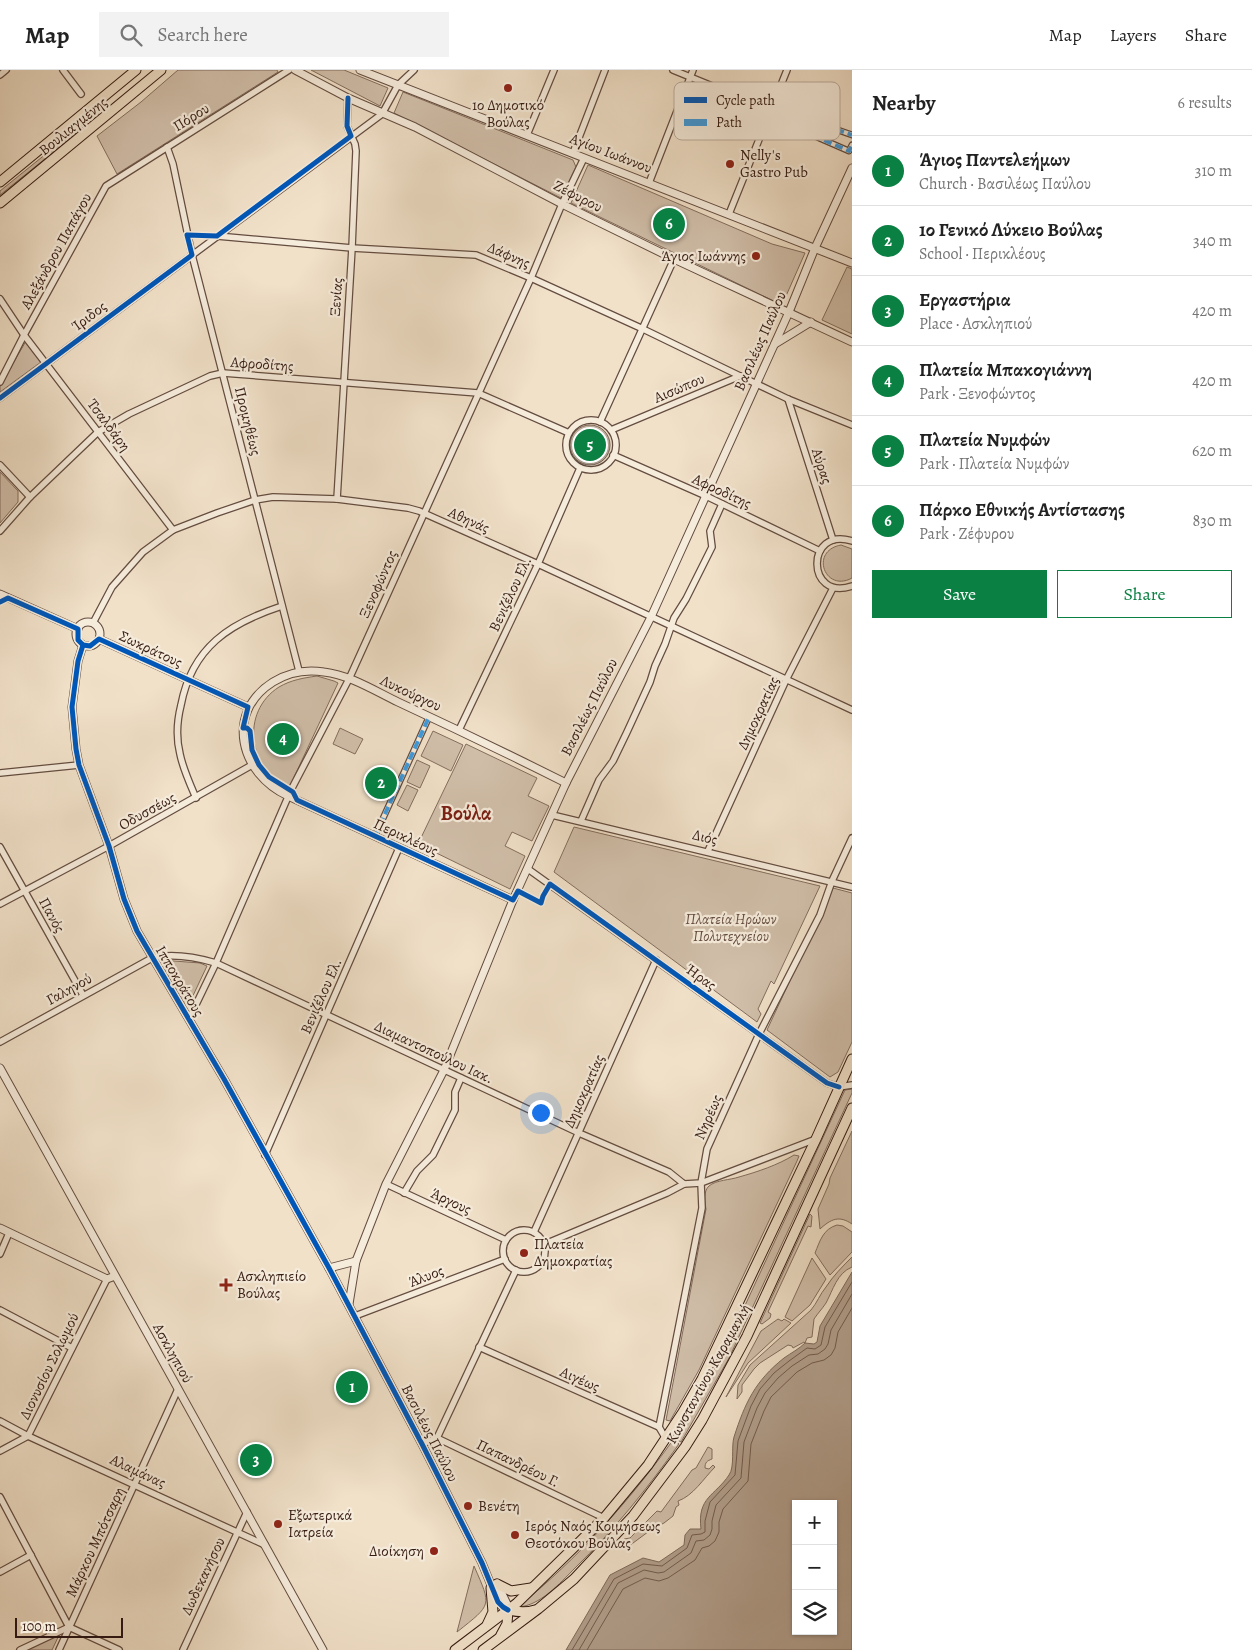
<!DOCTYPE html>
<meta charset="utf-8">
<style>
body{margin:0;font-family:Alegreya,serif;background:#f2f2f2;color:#222}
.controls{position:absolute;right:15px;bottom:15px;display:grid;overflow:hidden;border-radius:0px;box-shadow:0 1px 4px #0004}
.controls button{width:45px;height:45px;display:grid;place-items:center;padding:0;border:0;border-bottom:1px solid #e0e0e0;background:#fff;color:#222;font:25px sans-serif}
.scale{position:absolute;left:15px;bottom:12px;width:108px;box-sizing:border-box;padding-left:5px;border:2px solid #351b12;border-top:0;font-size:14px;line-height:18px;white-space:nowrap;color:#351b12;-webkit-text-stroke:4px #f6ecdc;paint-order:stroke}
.you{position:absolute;left:540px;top:1042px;width:18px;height:18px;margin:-12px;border:4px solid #fff;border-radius:50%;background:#1a73e8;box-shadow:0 0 0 8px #1a73e833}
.badge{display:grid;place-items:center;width:32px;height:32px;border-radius:50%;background:#0b8043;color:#fff;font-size:16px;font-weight:700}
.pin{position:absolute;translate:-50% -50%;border:2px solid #fff;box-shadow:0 1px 5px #0006}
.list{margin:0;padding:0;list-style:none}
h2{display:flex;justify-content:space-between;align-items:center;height:65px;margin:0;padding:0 20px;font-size:21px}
h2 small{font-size:16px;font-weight:400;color:#767676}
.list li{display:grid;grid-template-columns:32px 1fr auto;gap:15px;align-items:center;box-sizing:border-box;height:70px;padding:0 20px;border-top:1px solid #e0e0e0}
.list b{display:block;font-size:19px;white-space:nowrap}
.list p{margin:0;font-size:16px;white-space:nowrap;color:#767676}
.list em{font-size:16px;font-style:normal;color:#767676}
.actions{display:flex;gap:10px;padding:15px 20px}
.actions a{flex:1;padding:11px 0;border:1px solid #0b8043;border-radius:0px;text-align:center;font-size:18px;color:#0b8043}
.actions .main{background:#0b8043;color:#fff}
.icon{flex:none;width:28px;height:28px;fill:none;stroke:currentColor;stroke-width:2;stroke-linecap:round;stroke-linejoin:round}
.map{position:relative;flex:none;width:852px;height:1580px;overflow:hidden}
header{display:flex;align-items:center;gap:30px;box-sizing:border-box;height:70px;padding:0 25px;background:#fff;border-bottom:1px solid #e0e0e0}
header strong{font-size:24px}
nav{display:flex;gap:28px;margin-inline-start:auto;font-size:18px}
.search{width:350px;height:45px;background:#f2f2f2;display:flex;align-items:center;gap:12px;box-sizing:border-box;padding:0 18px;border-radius:0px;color:#767676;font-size:19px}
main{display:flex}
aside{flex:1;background:#fff}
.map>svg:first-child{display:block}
</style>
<header>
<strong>Map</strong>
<div class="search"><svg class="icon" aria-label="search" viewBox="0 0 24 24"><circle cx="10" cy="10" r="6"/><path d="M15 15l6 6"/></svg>Search here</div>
<nav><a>Map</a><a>Layers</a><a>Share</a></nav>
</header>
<main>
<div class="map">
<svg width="852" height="1580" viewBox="0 0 852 1580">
<rect width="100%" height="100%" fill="#f1e1c9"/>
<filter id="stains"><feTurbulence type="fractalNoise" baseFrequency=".004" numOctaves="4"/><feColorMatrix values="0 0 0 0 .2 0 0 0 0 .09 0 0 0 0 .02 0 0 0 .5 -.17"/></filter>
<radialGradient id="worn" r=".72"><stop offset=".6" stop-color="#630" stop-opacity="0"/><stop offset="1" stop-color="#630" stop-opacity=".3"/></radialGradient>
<!-- green -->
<g fill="#d1bfaa" stroke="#836d5e">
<path d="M 178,0 L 277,0 L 278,2 L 117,104 L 97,66 L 141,32 Z"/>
<path d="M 311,0 L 344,0 L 388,18 L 380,36 Z"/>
<path d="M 403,22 L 573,90 L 576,97 L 561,128 L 394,43 Z"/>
<path d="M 94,45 L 95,46 L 66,72 L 0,125 L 0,121 Z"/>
<path d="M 588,95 L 772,174 L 805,183 L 782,235 L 571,133 Z"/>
<path d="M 847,197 L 852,199 L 852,264 L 822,250 Z"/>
<path d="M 26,271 L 41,292 L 0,322 L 0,316 Z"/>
<circle cx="590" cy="375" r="20"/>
<path d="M 0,402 L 18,421 L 18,432 L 0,453 Z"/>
<path d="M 841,475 L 852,479 L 852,508 C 825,523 809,481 841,475 Z"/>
<path d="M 317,606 L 334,611 L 338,613 L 289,718 C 248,700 240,642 279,617 C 291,610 303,608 317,606 Z"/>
<path d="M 340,658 L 363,669 L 355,684 L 333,674 Z"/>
<path d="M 433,661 L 463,675 L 451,701 L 421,686 Z"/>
<path d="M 466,674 L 537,708 L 528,726 L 549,736 L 532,771 L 512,762 L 505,776 L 525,786 L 510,819 L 418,774 Z"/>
<path d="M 417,690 L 430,696 L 420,718 L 407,712 Z"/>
<path d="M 407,715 L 418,720 L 408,741 L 397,735 Z"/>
<path d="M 574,757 L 820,816 L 774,914 L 771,911 L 758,939 L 761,944 L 757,952 L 554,802 Z"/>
<path d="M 833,818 L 852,823 L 852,972 L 838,1002 L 830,1007 L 767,960 Z"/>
<path d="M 161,890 L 200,893 L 207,896 L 189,934 L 185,935 L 159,892 Z"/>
<path d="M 852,1019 L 852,1023 L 729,1288 L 681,1372 L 674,1368 L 692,1340 L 722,1285 L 845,1020 Z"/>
<path d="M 852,1061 L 852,1154 C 839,1145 831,1149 820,1159 L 818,1139 L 829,1114 L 830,1108 Z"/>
<path d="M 794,1085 L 799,1086 L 797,1091 L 699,1300 L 670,1351 L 666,1350 L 706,1139 C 705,1133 703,1121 709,1116 C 716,1110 730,1110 739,1107 C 757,1102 778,1095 794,1085 Z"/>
<path d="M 810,1144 L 812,1146 L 811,1157 L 808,1156 L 768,1242 L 771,1244 L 770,1248 L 762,1254 L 760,1253 Z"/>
<path d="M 837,1155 L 843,1156 L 852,1162 L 852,1182 L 830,1205 L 815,1183 C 820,1171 823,1159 837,1155 Z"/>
<path d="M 852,1187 L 852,1197 C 837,1203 833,1220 826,1233 C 822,1239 818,1243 814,1249 L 812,1267 L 807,1268 L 805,1273 L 804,1272 L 793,1278 L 792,1276 L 788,1275 L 760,1293 L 754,1299 L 742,1315 L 742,1322 L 737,1329 L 738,1315 L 750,1295 L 811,1240 C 817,1233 820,1224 826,1217 C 833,1206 843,1196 852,1187 Z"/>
<path d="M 812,1188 L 826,1209 L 810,1235 L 792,1251 L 785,1247 Z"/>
<path d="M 778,1249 L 782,1251 L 784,1249 L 791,1253 L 748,1293 L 726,1327 L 761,1261 Z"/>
<path d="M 673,1370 L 679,1374 C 647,1419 614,1460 575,1498 C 560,1513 540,1536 518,1537 C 578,1488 628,1433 673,1370 Z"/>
<path d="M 708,1377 L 712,1379 L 712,1389 C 707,1391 705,1392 705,1398 L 709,1399 L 713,1395 L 715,1397 C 704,1408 693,1426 678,1431 L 679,1435 L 676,1437 L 673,1446 L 664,1453 L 652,1459 L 629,1476 L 617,1479 L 624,1469 L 630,1468 L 657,1441 L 661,1442 L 692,1400 L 696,1398 Z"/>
<path d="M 474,1496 C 492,1537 492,1534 457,1562 Z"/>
<path d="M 60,1563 L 52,1580 L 27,1580 Z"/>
</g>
<!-- water -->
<path fill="#b19e8b" stroke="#7f6a5b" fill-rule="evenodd" d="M 852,1202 L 852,1580 L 566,1580 L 610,1505 L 643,1488 L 659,1492 L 684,1475 L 685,1465 L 690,1459 L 701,1459 C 697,1427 715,1426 729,1405 C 735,1397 731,1377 734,1367 C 745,1333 755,1311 784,1288 C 791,1283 799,1279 805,1273 L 814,1274 L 817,1272 L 820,1256 ZM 796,1434 L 833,1434 L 833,1561 L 796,1561 Z"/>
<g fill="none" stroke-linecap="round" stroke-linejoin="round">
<!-- shore -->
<g stroke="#735c4e" stroke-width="1">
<path d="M 572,1580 L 614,1509 L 643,1494 L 662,1496 L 687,1478 L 692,1465 L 701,1464 L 705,1462 L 705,1451 L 710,1432 L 735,1405 L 738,1371 L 751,1336 L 760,1319 L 774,1303 L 789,1291 L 807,1278 L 815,1279 L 821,1275 L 825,1257 L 852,1212"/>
<path d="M 579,1580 L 618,1513 L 644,1500 L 658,1503 L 664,1502 L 691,1483 L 696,1471 L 704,1470 L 710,1465 L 712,1459 L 712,1451 L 716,1435 L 741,1408 L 744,1372 L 757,1338 L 765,1323 L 778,1308 L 792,1296 L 809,1285 L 818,1284 L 825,1279 L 828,1274 L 831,1260 L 852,1224"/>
<path d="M 587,1580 L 623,1519 L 645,1508 L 659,1511 L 668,1508 L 695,1490 L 702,1478 L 709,1476 L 715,1471 L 719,1462 L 719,1452 L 723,1439 L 748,1411 L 751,1374 L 764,1341 L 771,1327 L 797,1302 L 812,1293 L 824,1290 L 831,1285 L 835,1278 L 838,1262 L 852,1238"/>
</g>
<defs>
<g id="pedestrian">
<path d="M 771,40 L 813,56 L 815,52 L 852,65"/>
<path d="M 813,56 L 810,64 L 849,81 L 852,75"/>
<path d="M 375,766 L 429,647"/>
</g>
<g id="minor">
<path d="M 63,0 L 81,24"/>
<path d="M 673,0 L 771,40"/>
<path d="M 0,5 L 6,0"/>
<path d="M 527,65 L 554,0"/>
<path d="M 167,77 L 173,94 L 192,185 L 299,601"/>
<path d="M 573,83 L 605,0"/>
<path d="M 649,113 L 693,0"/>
<path d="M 729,144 L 787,0"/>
<path d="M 217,166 L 352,178 L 476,185 L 531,208 L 643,259 L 740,306"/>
<path d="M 0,229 L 24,265 L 173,460"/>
<path d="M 0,312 L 24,265 L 106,116 L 289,0"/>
<path d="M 0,328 L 382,44 L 398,15 L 414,0"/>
<path d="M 788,329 L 833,470"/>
<circle cx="591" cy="375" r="25"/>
<path d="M 600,352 L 674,189"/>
<path d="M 611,360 L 740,306 L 788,329 L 852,355"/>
<path d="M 613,385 L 706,426 L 820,481"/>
<path d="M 0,395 L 30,427"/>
<path d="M 337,429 L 352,178 L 356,81 L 355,74 L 347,56 L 348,28"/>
<path d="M 0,461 L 30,427 L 98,362 L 129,344 L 210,306 L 223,303 L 478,323 L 569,363"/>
<path d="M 852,471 C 805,456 806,532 852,516"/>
<path d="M 93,553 L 112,517 L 143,482 L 173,460 L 217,443 L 255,430 L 273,427 L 337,429 L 408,438 L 419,441 L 538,494 L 852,640"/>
<path d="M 459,660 L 538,494 L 580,398"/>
<path d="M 0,703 L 79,695"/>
<path d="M 196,728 C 190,714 183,699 180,684 C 176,668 177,651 181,635 C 192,577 230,553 282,536"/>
<path d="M 552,745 L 852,817"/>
<path d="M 581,751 L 599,710 L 613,691 L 627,662 L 650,612 L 655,596 L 665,574 L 674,548 L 686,529 L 712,477 L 710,461 L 722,434"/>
<path d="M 0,777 L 83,925"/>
<path d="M 708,781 L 786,610 L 833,518"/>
<path d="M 528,799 L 827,1013 L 839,1017 L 852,1015"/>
<path d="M 0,834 L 109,776 L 252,695"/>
<path d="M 189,949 L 216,893 L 291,720 L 349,609 L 531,208 L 562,134 L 584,88"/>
<path d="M 0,972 L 152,888 C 172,883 195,887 216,893 L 579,1063 L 669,1102 L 684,1114 L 701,1113 L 816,1069"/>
<path d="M 265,1085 L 399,778"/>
<path d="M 386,1114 L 506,1170"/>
<path d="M 404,1123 L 417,1101 L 433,1085 L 455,1040 L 455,1022 L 461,1008"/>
<circle cx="524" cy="1181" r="21"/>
<path d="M 534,1162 L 656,890"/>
<path d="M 545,1174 L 667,1123 L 684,1114"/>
<path d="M 0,1184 L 9,1163"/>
<path d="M 0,1240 L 72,1278"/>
<path d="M 355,1246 L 505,1189"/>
<path d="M 479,1277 L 659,1357 L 666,1369"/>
<path d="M 0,1351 L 28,1366 L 265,1475"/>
<path d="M 659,1357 L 702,1138 L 701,1113 L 707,1079 L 759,964 L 820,845 L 832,811 L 852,768"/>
<path d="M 437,1368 L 516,1200"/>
<path d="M 422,1374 L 437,1368 L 604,1448"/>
<path d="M 0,1381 L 28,1366 L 107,1209"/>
<path d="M 0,1427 L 69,1557"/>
<path d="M 0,1502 L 31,1485"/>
<path d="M 20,1580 L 69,1557 L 119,1580"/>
<path d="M 59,1580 L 178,1319"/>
<path d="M 183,1580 L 247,1442"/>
</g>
<g id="tertiary">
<path d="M 295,0 L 348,28 L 415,57 L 562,134 L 674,189 L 852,272"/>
<path d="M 360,0 L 852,193"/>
<path d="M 775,274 L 811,252"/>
<path d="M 0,524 L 78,559"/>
<circle cx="88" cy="564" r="12"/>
<path d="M 99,569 L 248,637"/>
<path d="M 83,575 L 78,591 L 72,637 L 76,679 L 79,695 L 109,776 L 124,829 L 137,861 L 224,1009 L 329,1198 L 422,1374 L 482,1493 L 498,1532 L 503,1537 L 508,1540"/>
<path d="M 513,830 L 288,726 C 240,704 224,643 273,612 C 289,602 305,599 324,602 C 350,605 375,621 398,632 C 454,658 510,685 566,713"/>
<path d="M 0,998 L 323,1580"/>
<path d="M 0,1158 L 107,1209 L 115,1206"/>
<path d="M 329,1198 L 356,1191"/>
<path d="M 349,1234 L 356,1191 L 386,1114 L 444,1000 L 513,830 L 566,713 L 651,547 L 789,242 L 815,178 L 852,98"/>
<path d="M 497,1513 L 507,1534 L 508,1540"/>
</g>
<g id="primary">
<path d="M 0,112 L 136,0"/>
<path d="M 0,133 L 161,0"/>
</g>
<g id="trunk">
<path d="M 497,1514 L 511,1521 L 531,1518"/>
<path d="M 508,1540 C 517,1542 526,1543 535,1540"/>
<path d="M 487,1555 L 493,1542 L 491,1518"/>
<path d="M 501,1565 L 507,1554 L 508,1540"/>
<path d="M 455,1580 L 517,1533 L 604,1448 L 648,1395 L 683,1342 L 702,1309 L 816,1069 L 852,989"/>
<path d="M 483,1580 L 538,1539 L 574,1509 L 633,1446 L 685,1377 L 702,1350 L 747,1266 L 852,1038"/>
</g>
</defs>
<!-- pedestrian casing -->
<use href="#pedestrian" stroke="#644c40" stroke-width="7"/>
<!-- minor casing -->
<use href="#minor" stroke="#644c40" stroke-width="8"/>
<!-- tertiary casing -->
<use href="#tertiary" stroke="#644c40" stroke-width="9"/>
<!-- primary casing -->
<use href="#primary" stroke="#351b12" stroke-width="11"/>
<!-- trunk casing -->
<use href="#trunk" stroke="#351b12" stroke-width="11"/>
<!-- pedestrian -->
<use href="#pedestrian" stroke="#f6ecdc" stroke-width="4.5"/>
<!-- minor -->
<use href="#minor" stroke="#f6ecdc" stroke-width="5.5"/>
<!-- tertiary -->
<use href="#tertiary" stroke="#f6ecdc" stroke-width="7"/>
<!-- primary -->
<use href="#primary" stroke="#f1e1c9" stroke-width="9"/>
<!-- trunk -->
<use href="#trunk" stroke="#f1e1c9" stroke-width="9"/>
<!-- quiet -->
<g stroke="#3e9bde" stroke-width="4" stroke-dasharray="8 4" stroke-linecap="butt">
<path d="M 771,40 L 813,56 L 815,52 L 852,65"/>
<path d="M 813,56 L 810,64 L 849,81 L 852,75"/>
<path d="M 375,766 L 429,647"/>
</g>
<defs>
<g id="cycleway">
<path d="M 0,328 L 192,185 L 187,165 L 217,166 L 351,66 L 347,56 L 348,28"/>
<path d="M 0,532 L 8,528 L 78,559 L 78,570 L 83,575 L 90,576 L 99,569 L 248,637 L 243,658 L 247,658 L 250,661 L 252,680 L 259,695 L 269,707 L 293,722 L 297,730 L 513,830 L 518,821 L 541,833 L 543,826 L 550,814 L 827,1013 L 839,1017"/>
<path d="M 83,575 L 78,591 L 72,637 L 76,679 L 79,695 L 109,776 L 124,829 L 137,861 L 224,1009 L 329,1198 L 422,1374 L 482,1493 L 498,1532 L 503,1537 L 508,1540"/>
</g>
</defs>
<!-- cycleway casing -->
<use href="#cycleway" stroke="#f6ecdc" stroke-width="8"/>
<!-- cycleway -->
<use href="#cycleway" stroke="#0057b8" stroke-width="5"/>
</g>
<!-- markers -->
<g fill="#8f2418" stroke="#f6ecdc" stroke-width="2">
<circle cx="508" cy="18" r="5"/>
<circle cx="730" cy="94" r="5"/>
<circle cx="756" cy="186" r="5"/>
<circle cx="524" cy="1183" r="5"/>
<path d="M223.5 1207.5h5v5h5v5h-5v5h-5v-5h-5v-5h5z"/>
<circle cx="468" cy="1436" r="5"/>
<circle cx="278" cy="1454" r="5"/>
<circle cx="515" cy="1465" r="5"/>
<circle cx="434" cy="1481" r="5"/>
</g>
<g text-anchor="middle" stroke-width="4.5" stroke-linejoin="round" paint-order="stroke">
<!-- poi labels -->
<g font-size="15" fill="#351b12" stroke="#f6ecdc" text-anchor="start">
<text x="508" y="40" text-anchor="middle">1ο Δημοτικό<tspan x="508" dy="17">Βούλας</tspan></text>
<text x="740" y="90">Nelly's<tspan x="740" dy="17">Gastro Pub</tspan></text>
<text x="746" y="191" text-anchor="end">Άγιος Ιωάννης</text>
<text x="534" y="1179">Πλατεία<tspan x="534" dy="17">Δημοκρατίας</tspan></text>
<text x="237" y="1211">Ασκληπιείο<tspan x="237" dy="17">Βούλας</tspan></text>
<text x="478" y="1441">Βενέτη</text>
<text x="288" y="1450">Εξωτερικά<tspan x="288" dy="17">Ιατρεία</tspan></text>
<text x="525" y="1461">Ιερός Ναός Κοιμήσεως<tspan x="525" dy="17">Θεοτόκου Βούλας</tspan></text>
<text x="424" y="1486" text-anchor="end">Διοίκηση</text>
</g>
<!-- street labels -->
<g font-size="15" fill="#351b12" stroke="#f6ecdc">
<text transform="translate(191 47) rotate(-32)" y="5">Πόρου</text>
<text transform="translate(73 56) rotate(-39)" y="5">Βουλιαγμένης</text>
<text transform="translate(611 83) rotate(21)" y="5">Αγίου Ιωάννου</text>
<text transform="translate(578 126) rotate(27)" y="5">Ζέφυρου</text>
<text transform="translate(56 181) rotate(-61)" y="5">Αλεξάνδρου Παπάγου</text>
<text transform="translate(509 185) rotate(23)" y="5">Δάφνης</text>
<text transform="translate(336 227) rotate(-86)" y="5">Ξενίας</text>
<text transform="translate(89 246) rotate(-37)" y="5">Ίριδος</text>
<text transform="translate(760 271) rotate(-66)" y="5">Βασιλέως Παύλου</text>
<text transform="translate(262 294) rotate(4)" y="5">Αφροδίτης</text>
<text transform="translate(679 318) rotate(-23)" y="5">Αισώπου</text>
<text transform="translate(248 351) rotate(76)" y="5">Προμηθέως</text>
<text transform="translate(109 355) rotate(53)" y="5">Τσαλδάρη</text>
<text transform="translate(822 396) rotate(72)" y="5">Αύρας</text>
<text transform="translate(722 421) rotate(25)" y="5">Αφροδίτης</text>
<text transform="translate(469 450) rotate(24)" y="5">Αθηνάς</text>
<text transform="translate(378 514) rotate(-66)" y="5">Ξενοφώντος</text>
<text transform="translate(510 524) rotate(-65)" y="5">Βενιζέλου Ελ.</text>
<text transform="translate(151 579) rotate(25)" y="5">Σωκράτους</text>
<text transform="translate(411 623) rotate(25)" y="5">Λυκούργου</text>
<text transform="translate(589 637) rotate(-63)" y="5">Βασιλέως Παύλου</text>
<text transform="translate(758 643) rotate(-65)" y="5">Δημοκρατίας</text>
<text transform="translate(147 741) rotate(-29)" y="5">Οδυσσέως</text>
<text transform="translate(406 767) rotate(25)" y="5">Περικλέους</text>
<text transform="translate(705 767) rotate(13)" y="5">Διός</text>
<text transform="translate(52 845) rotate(61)" y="5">Πανός</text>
<text transform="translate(701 907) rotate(36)" y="5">Ήρας</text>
<text transform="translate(180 911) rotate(59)" y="5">Ιπποκράτους</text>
<text transform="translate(69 919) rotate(-29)" y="5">Γαληνού</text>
<text transform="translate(321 926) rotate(-66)" y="5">Βενιζέλου Ελ.</text>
<text transform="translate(434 982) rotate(25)" y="5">Διαμαντοπούλου Ιακ.</text>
<text transform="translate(584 1021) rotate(-66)" y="5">Δημοκρατίας</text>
<text transform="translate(708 1047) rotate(-66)" y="5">Νηρέως</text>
<text transform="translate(451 1131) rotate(25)" y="5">Άργους</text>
<text transform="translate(426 1206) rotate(-21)" y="5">Άλυος</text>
<text transform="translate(173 1283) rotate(61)" y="5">Ασκληπιού</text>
<text transform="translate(49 1296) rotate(-64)" y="5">Διονυσίου Σολωμού</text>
<text transform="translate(708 1304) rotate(-61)" y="5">Κωνσταντίνου Καραμανλή</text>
<text transform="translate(580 1309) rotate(24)" y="5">Αιγέως</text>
<text transform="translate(430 1363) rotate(63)" y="5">Βασιλέως Παύλου</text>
<text transform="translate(518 1393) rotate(26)" y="5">Παπανδρέου Γ.</text>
<text transform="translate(138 1401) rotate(25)" y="5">Αλαμάνας</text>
<text transform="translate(95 1472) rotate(-65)" y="5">Μάρκου Μπότσαρη</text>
<text transform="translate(203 1506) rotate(-65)" y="5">Δωδεκανήσου</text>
</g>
<!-- park labels -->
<g font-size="15" font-style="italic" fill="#644c40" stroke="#f6ecdc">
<text x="731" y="854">Πλατεία Ηρώων<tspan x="731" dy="17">Πολυτεχνείου</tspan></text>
</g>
<!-- district labels -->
<g font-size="20" font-weight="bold" fill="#7a1f14" stroke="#f6ecdc">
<text x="466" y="750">Βούλα</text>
</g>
</g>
<!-- legend -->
<rect x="674" y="12" width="166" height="58" rx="8" fill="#f6ecdc" stroke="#bcad9f" stroke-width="1"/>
<rect x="684" y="27" width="23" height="6" fill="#0057b8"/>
<rect x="684" y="49" width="23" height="7" fill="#3e9bde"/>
<g font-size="14" fill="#351b12">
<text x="716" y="35">Cycle path</text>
<text x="716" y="57">Path</text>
</g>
<rect width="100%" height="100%" filter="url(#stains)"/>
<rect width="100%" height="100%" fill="url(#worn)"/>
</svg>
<div class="controls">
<button>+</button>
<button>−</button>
<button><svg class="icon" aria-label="layers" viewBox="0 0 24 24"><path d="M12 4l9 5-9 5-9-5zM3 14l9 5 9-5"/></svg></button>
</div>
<div class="scale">100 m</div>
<div class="you"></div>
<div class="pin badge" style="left:352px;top:1317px">1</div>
<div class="pin badge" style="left:381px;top:713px">2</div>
<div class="pin badge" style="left:256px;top:1390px">3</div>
<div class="pin badge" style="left:283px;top:669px">4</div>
<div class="pin badge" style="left:590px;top:375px">5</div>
<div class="pin badge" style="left:669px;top:154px">6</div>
</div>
<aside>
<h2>Nearby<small>6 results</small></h2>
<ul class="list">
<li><span class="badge">1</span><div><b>Άγιος Παντελεήμων</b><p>Church · Βασιλέως Παύλου</p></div><em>310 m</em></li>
<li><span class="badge">2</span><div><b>1ο Γενικό Λύκειο Βούλας</b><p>School · Περικλέους</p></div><em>340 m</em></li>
<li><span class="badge">3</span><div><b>Εργαστήρια</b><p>Place · Ασκληπιού</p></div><em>420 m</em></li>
<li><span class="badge">4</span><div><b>Πλατεία Μπακογιάννη</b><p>Park · Ξενοφώντος</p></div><em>420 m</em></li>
<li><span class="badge">5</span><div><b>Πλατεία Νυμφών</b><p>Park · Πλατεία Νυμφών</p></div><em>620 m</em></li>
<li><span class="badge">6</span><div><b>Πάρκο Εθνικής Αντίστασης</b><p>Park · Ζέφυρου</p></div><em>830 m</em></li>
</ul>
<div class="actions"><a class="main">Save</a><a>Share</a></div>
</aside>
</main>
